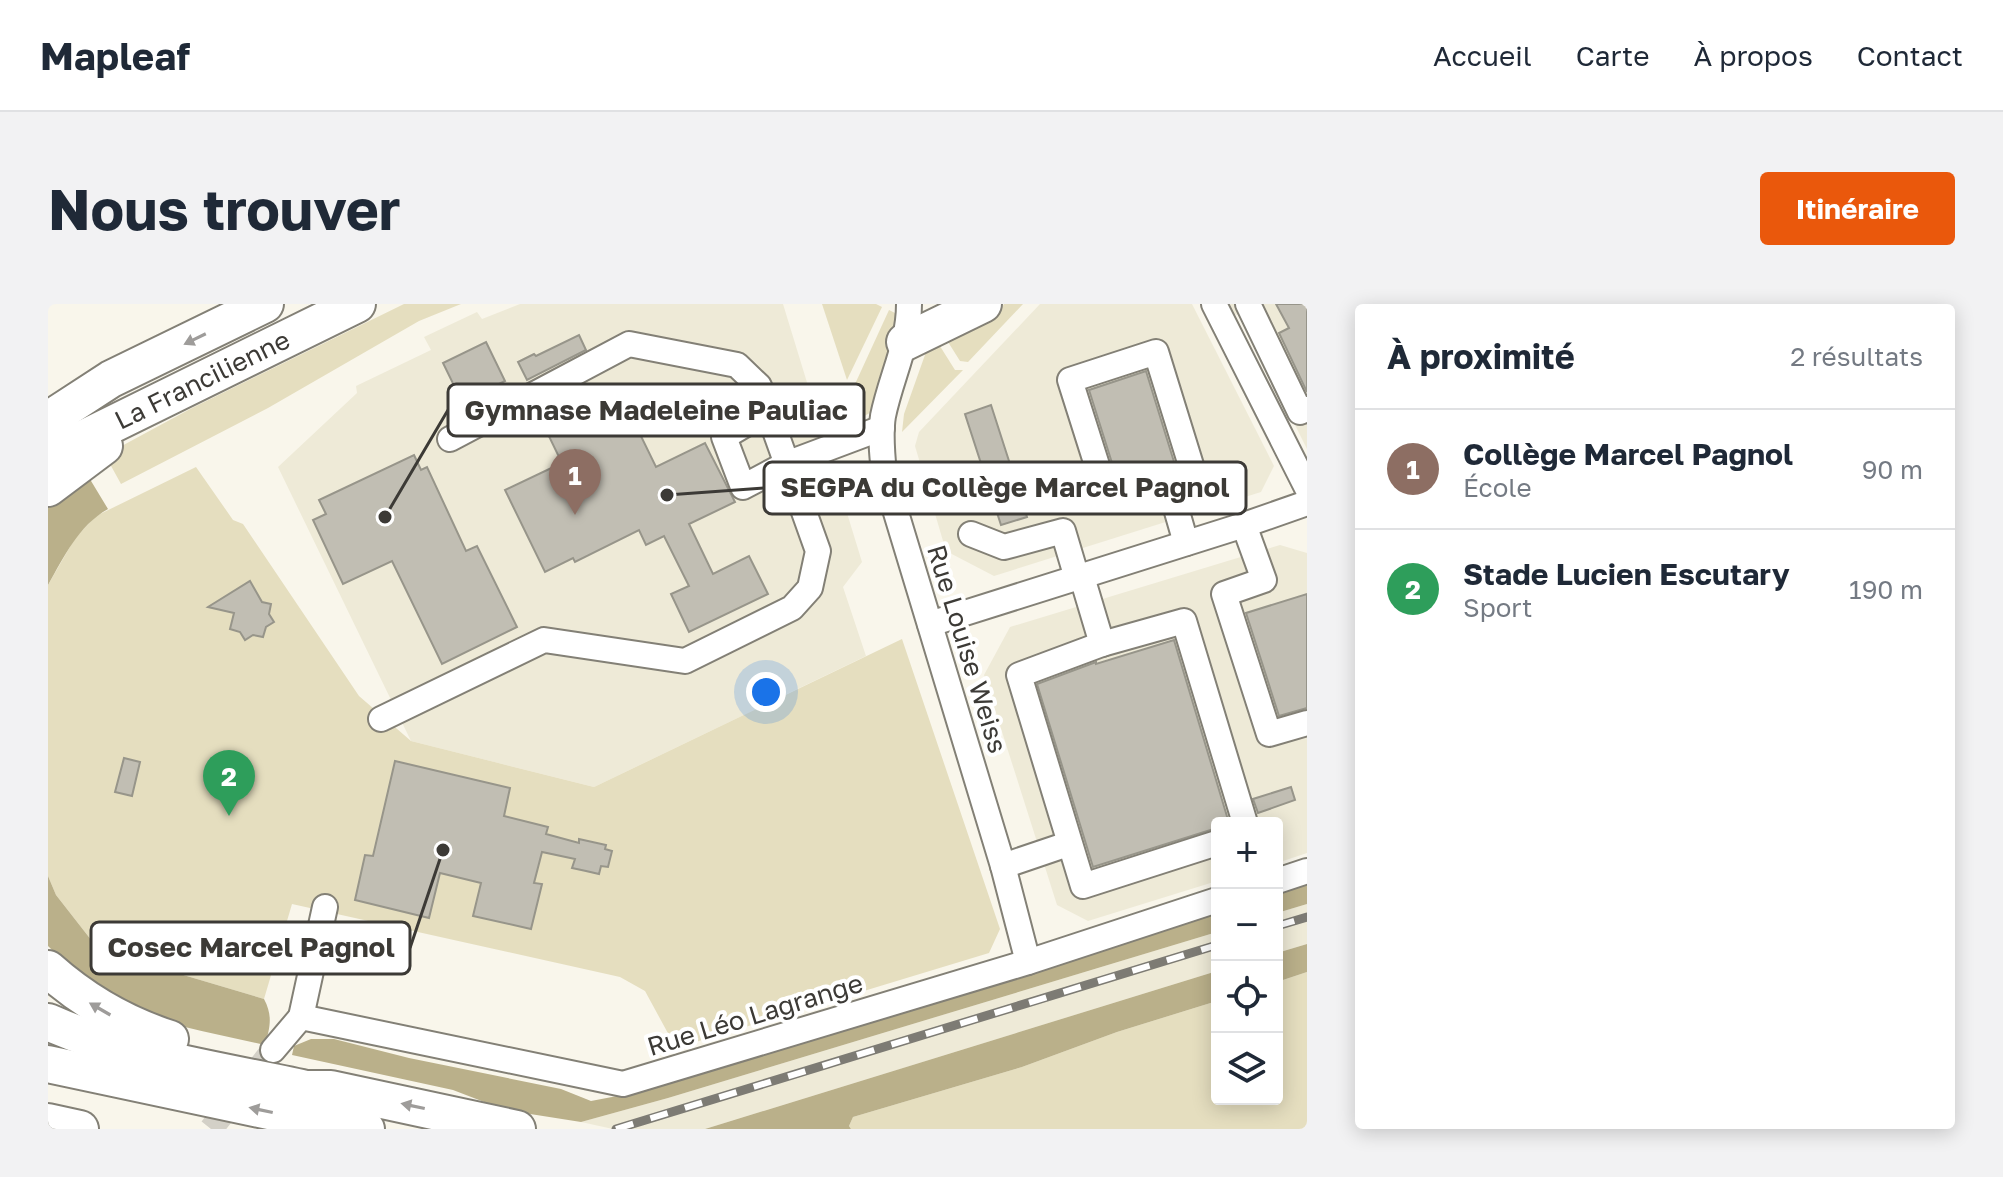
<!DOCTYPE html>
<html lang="fr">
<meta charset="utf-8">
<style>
body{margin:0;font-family:"Golos Text",sans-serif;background:#f2f2f3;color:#1f2937}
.controls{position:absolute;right:24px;bottom:24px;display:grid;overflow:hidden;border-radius:8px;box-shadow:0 4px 20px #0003}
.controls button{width:72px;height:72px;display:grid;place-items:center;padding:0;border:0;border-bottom:2px solid #e0e1e3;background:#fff;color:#1f2937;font:40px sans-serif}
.you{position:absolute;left:718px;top:388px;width:28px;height:28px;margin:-20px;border:6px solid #fff;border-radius:50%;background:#1a73e8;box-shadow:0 0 0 12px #1a73e833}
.badge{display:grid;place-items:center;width:52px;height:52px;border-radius:50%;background:#ea580c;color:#fff;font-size:26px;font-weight:700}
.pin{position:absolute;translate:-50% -66px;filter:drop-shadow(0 2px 4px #0008)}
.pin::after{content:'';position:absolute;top:42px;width:28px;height:24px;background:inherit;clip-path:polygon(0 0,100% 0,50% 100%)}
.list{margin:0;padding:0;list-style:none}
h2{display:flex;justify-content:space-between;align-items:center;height:104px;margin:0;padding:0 32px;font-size:34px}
h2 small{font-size:26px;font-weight:400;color:#747a83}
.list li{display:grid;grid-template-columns:52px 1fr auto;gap:24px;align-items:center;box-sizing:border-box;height:120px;padding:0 32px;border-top:2px solid #e0e1e3}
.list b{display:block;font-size:30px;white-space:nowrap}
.list p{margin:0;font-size:26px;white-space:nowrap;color:#747a83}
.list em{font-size:26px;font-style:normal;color:#747a83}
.icon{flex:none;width:44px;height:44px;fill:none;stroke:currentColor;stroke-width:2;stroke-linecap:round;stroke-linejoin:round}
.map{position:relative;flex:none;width:1259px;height:825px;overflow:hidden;border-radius:8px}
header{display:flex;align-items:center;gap:48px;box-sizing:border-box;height:112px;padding:0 40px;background:#fff;border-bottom:2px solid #e0e1e3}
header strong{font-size:38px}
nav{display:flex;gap:44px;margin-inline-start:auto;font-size:28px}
.intro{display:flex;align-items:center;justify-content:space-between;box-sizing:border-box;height:192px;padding:0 48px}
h1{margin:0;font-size:56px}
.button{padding:20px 36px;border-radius:8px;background:#ea580c;color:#fff;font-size:28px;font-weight:700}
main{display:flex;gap:48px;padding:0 48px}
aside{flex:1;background:#fff;border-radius:8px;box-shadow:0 4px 20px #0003}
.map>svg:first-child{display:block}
</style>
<header>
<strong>Mapleaf</strong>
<nav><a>Accueil</a><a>Carte</a><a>À propos</a><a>Contact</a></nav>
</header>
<div class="intro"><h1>Nous trouver</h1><a class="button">Itinéraire</a></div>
<main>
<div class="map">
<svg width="1259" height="825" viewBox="0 0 1259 825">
<rect width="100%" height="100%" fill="#f9f6eb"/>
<!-- built -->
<g fill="#eeead7">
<path d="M 472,0 L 735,0 L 814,258 L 795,283 L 818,352 L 546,483 L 363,437 L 230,163 L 309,89 L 308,82 L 383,46 L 376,33 L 429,8 L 434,15 Z"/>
<path d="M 992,0 L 1144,0 L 1226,162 L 1213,188 L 946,272 L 898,247 L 867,142 L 871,128 Z"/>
<path d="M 1177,0 L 1259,0 L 1259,145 L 1192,11 L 1182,10 Z"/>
<path d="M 1232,241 L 1259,249 L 1259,549 L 1229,559 L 1229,519 L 1169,519 L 1169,577 L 1040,617 L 1009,601 L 936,371 L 962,323 Z"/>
<path d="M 1259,600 L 1259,640 L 1229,649 L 1229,609 Z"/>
<path d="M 1169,628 L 1169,667 L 657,825 L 565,825 L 533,818 L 620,794 Z"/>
</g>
<!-- green -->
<g fill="#e5debf">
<path d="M 356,0 L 413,0 L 371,17 L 220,104 L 73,180 L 57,151 L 144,104 Z"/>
<path d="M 774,0 L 828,0 L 834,3 L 799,76 Z"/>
<path d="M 956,0 L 975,0 L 920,58 L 912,57 L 895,30 C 914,23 946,19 956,0 Z"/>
<path d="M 841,6 L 851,11 L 825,107 L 801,121 L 796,104 Z"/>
<path d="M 890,39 L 907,66 L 915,66 L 854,128 L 856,110 L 878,48 Z"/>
<path d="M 148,163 L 185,216 L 195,220 L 311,392 L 363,437 L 546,483 L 854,335 L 952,625 L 941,649 L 628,744 L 597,687 L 572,673 L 244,600 L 216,695 L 51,646 L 8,591 L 0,572 L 0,281 L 27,234 L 48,212 Z"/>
<path d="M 1259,668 L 1259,825 L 803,825 L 801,822 L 805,813 L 974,763 L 1069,728 L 1169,697 L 1169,795 L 1229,795 L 1229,678 Z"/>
</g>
<!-- forest -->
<g fill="#bab08a">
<path d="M 37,167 L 60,205 C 30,222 16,253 0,281 L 0,201 Z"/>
<path d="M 0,572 L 8,591 L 51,646 L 216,695 C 225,712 222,723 217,741 C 170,730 122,723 78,703 C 48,690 23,665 0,642 Z"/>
<path d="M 1259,579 L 1259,600 L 1229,609 L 1229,589 Z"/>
<path d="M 1169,608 L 1169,628 L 620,794 L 533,818 L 457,806 L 405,786 L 244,751 L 246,742 L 263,735 L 286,735 L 361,754 L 513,785 L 543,797 L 585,789 Z"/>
<path d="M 1259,640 L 1259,668 L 1229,678 L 1229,649 Z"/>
<path d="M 1169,667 L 1169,697 L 1069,728 L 974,763 L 805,813 L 801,822 L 803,825 L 657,825 Z"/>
</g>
<!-- building -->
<g fill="#c1beb3" stroke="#97958a" stroke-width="2">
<path d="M 1228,0 L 1259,0 L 1259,88 L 1231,29 L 1241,24 Z"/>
<path d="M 531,31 L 538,46 L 479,76 L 470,58 L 486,50 L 488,52 Z"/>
<path d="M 438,38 L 457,77 L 414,98 L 395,59 Z"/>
<path d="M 1098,67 L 1127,161 L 1070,178 L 1041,86 Z"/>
<path d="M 569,83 L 608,163 L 657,139 L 687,198 L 641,220 L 665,270 L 701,252 L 720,290 L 641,328 L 623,290 L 641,282 L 616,232 L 598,241 L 591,226 L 527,258 L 525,254 L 497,268 L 457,186 L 514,159 L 495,120 Z"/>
<path d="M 943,101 L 979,213 L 953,221 L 917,110 Z"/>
<path d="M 366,151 L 373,166 L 379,163 L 418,247 L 429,242 L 469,323 L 394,360 L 344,257 L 295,280 L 265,216 L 278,210 L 271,196 Z"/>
<path d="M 202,277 L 214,298 L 223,300 L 221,310 L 226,318 L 218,323 L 215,333 L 205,331 L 197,336 L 192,328 L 182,325 L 186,309 L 160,303 Z"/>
<path d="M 1259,290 L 1259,404 L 1231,412 L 1198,309 Z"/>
<path d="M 1126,336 L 1181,519 L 1169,519 L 1169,524 L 1045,563 L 989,380 L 1048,358 L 1048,360 Z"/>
<path d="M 76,454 L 92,458 L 84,492 L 67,488 Z"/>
<path d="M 347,457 L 462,484 L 456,512 L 500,523 L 498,530 L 531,539 L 531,535 L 558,541 L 557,545 L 564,547 L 560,563 L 553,562 L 551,570 L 538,567 L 524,564 L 527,555 L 494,548 L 486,579 L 494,580 L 483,625 L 425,612 L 433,579 L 392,569 L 381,614 L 307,596 L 317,551 L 325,552 Z"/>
<path d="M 1243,483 L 1247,496 L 1210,509 L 1205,495 Z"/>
</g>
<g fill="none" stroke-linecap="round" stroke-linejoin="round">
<!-- minor-tunnel -->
<path stroke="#d3d0c7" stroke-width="24" stroke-dasharray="24 12" stroke-linecap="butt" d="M 163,825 L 225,746"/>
<defs>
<g id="minor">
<path d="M 861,0 C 861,40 843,73 835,112 C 832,130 834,150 836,169 L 955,562 L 980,658"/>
<path d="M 1166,0 L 1259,184"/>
<path d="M 1200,0 L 1252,108 L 1259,105"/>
<path d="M 720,107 L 676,133 L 695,183 L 738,160 L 834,124"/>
<path d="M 1121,180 L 1060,196 L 1022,76 L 1108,48 L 1146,171 L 1121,180 L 1138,239"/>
<path d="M 1196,221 L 1216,276 L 1176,290 L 1221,430 L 1259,419"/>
<path d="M 923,230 L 956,243 L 1015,227 L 1029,274"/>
<path d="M 1034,273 L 1054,340"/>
<path d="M 882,320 L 1196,221 L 1259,199"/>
<path d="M 333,415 L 496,336 L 637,357 L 744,304 L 762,284 L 770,247 L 711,82 L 689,61 L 581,40 L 402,135"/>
<path d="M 1169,539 L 1035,582 L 971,371 L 1054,340 L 1136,317 L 1197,519"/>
<path d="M 955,562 L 1020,540"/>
<path d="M 1229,577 L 1259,567"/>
<path d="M 253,713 L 575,780 L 980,658 L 1169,596"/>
<path d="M 253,713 L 277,603"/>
<path d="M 225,746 L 253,713"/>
</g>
<g id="highway">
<path d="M 857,38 L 935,0"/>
<path d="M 0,116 L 63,75 L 217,0"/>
<path id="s1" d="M 0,152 L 309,0"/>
<path d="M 0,184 L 56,142"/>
<path d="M 0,665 C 37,698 75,720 122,735"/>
<path d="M 0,718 C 80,754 173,766 258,785 L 283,785 L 469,825"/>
<path d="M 0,760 L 235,810 L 318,825"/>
<path d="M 0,818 L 32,825"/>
</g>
</defs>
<!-- minor casing -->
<use href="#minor" stroke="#838076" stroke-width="28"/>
<!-- highway casing -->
<use href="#highway" stroke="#838076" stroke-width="40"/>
<!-- minor -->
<use href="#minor" stroke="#fff" stroke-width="24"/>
<!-- highway -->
<use href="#highway" stroke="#fff" stroke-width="36"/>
<defs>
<g id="rail">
<path d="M 1229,622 L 1259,613"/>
<path d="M 568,825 L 1169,641"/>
</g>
</defs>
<!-- rail casing -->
<use href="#rail" stroke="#7d7b74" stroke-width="9"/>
<!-- rail -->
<use href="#rail" stroke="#fff" stroke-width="6" stroke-dasharray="18" stroke-linecap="butt"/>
</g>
<!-- one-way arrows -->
<defs><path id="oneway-solid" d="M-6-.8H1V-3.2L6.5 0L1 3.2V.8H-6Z" transform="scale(2)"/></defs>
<g fill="#9e9c9a">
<use href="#oneway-solid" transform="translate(147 35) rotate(154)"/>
<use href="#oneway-solid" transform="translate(52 705) rotate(-150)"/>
<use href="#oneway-solid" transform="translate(365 802) rotate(-168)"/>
<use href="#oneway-solid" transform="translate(213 806) rotate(-168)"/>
</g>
<g text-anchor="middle" stroke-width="8" stroke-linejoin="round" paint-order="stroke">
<!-- street labels -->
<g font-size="26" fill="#3c3a36" stroke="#fff">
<text dy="9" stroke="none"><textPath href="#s1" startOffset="172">La Francilienne</textPath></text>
<text transform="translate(919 345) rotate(73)" y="9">Rue Louise Weiss</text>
<text transform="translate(707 711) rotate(-17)" y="9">Rue Léo Lagrange</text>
</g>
</g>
<!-- callouts -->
<path fill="none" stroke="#3c3a36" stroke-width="3" d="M337 213L400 106M619 191L716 184M395 546L362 644"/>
<g fill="#3c3a36" stroke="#fff" stroke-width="3">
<circle cx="337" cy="213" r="8"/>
<circle cx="619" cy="191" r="8"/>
<circle cx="395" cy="546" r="8"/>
</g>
<g fill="#fff" stroke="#3c3a36" stroke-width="3">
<rect x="400" y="80" width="416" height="52" rx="8"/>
<rect x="716" y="158" width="482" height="52" rx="8"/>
<rect x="43" y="618" width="319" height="52" rx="8"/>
</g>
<g font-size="28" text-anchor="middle" font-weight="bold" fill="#3c3a36">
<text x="608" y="116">Gymnase Madeleine Pauliac</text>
<text x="957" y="193">SEGPA du Collège Marcel Pagnol</text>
<text x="203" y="653">Cosec Marcel Pagnol</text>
</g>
</svg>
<div class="controls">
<button>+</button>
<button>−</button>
<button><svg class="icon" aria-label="locate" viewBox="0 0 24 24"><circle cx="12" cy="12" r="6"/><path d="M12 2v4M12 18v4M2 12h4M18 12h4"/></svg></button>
<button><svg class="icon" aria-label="layers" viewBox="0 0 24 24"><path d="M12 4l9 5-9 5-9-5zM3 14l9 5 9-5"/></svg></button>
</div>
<div class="you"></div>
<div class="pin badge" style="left:527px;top:211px;background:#8d6e63">1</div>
<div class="pin badge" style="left:181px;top:512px;background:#2e9e5b">2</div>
</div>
<aside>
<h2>À proximité<small>2 résultats</small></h2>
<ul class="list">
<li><span class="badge" style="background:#8d6e63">1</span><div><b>Collège Marcel Pagnol</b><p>École</p></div><em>90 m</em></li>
<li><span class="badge" style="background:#2e9e5b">2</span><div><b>Stade Lucien Escutary</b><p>Sport</p></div><em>190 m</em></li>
</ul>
</aside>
</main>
